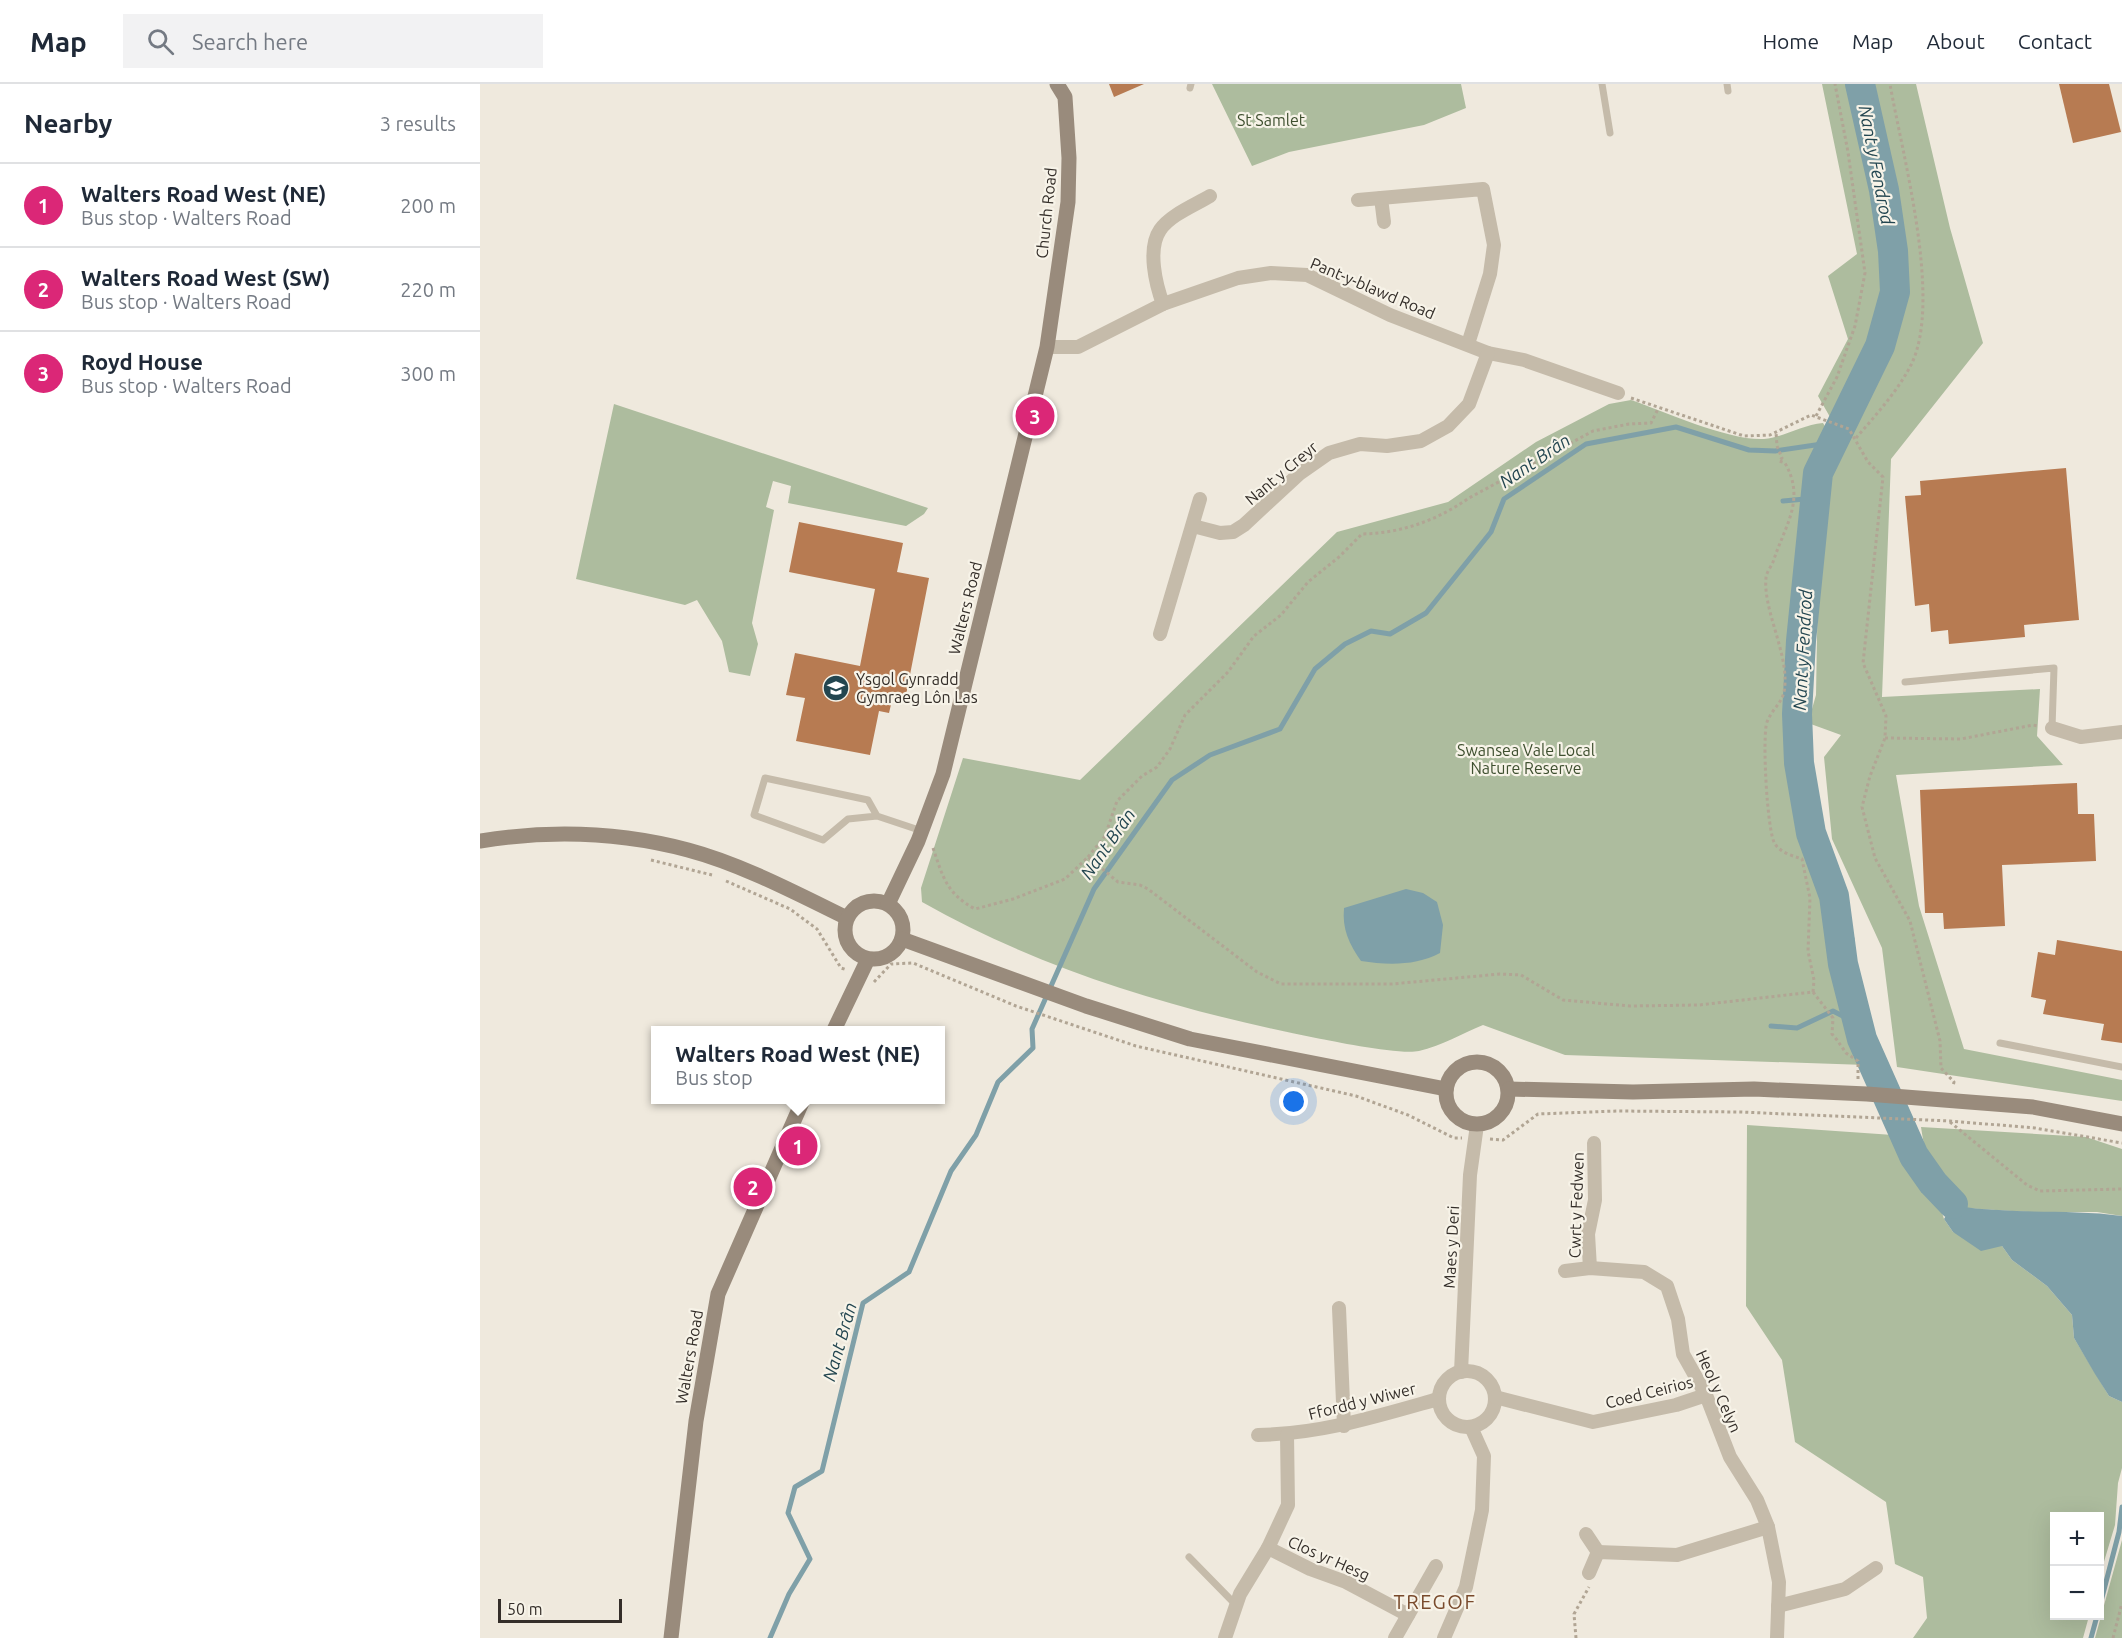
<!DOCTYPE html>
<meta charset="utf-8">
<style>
body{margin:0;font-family:Ubuntu,sans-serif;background:#f2f2f3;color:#1f2937}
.controls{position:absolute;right:18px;bottom:18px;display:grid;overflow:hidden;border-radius:0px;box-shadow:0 6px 24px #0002}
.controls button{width:54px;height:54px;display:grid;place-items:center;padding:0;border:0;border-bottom:2px solid #e0e1e3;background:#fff;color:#1f2937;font:30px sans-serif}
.scale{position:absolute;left:18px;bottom:15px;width:124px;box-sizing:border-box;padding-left:6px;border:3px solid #342e29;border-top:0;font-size:16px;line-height:21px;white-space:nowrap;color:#342e29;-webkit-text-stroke:4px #f7f3e8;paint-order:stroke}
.you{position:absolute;left:814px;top:1018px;width:21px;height:21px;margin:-15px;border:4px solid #fff;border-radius:50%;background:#1a73e8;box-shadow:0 0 0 9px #1a73e833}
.badge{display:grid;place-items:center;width:39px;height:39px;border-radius:50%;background:#db2777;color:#fff;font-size:20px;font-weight:700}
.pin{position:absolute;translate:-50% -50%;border:3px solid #fff;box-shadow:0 2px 6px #0006}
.popup{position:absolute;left:171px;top:942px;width:294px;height:78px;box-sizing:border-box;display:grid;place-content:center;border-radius:0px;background:#fff;filter:drop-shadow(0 2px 4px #0005);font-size:20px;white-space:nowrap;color:#747a83}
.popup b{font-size:22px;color:#1f2937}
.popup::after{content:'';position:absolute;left:50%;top:100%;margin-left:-12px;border:12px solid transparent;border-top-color:#fff}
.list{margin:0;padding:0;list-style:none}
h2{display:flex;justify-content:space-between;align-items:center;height:78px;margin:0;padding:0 24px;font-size:26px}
h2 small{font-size:20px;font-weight:400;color:#747a83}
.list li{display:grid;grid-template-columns:39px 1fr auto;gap:18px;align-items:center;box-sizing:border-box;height:84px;padding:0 24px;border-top:2px solid #e0e1e3}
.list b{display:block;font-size:22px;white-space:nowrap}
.list p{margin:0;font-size:20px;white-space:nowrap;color:#747a83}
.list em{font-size:20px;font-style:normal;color:#747a83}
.icon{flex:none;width:33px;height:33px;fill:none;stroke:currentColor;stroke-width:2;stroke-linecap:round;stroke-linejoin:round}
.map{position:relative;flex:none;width:1642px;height:1554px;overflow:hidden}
header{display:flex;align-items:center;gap:36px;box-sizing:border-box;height:84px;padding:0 30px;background:#fff;border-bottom:2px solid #e0e1e3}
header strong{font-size:28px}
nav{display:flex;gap:33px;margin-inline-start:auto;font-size:21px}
.search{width:420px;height:54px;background:#f2f2f3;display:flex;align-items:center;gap:15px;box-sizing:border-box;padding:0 21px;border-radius:0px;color:#747a83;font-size:22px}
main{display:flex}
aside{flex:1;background:#fff}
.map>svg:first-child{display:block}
</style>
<header>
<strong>Map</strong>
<div class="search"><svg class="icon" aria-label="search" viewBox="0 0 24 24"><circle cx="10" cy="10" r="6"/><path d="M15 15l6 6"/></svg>Search here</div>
<nav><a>Home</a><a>Map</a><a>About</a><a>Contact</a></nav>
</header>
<main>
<aside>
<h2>Nearby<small>3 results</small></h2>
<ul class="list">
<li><span class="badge">1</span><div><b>Walters Road West (NE)</b><p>Bus stop · Walters Road</p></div><em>200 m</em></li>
<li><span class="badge">2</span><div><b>Walters Road West (SW)</b><p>Bus stop · Walters Road</p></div><em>220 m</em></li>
<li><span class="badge">3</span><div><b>Royd House</b><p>Bus stop · Walters Road</p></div><em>300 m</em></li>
</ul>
</aside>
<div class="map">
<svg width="1642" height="1554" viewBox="0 0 1642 1554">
<rect width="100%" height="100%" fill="#efe9dd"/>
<!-- green -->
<g fill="#adbc9e">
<path d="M 732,0 L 981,0 L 986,24 L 944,41 L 809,68 L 772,82 Z"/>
<path d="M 1342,0 L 1436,0 L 1470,144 L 1503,259 L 1411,375 L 1402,613 L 1560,605 L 1557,652 L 1583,681 L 1416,691 L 1439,822 L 1484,965 L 1642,996 L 1642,1017 L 1417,983 L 1402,864 L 1352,755 L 1344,673 L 1361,651 L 1328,639 L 1336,611 L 1339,438 L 1348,380 L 1362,354 L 1338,312 L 1368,255 L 1348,192 L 1377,170 Z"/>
<path d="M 1151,316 C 1186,328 1249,357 1284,355 C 1304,353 1322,341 1343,339 L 1351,352 L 1335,391 L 1316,576 L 1313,652 L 1319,716 L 1334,779 L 1350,819 L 1358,877 L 1372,936 L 1386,981 L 1085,971 L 1003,941 C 983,949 961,962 939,967 C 920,971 857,958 836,954 C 697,926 566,888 442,818 L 441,804 L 483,674 L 600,696 L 857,448 L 968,418 L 1056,358 L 1129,320 Z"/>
<path d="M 134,320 L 448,424 L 444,430 L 426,442 L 308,419 L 311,402 L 293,397 L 286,423 L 294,426 L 272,539 L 278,560 L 270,592 L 249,588 L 242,557 L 217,516 L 205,521 L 96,495 Z"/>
<path d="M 1267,1041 L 1413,1051 L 1459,1119 L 1464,1135 L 1473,1148 L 1522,1162 L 1532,1176 L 1567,1202 L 1592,1231 L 1594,1254 L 1629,1312 L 1642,1318 L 1642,1384 L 1638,1399 L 1635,1441 L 1620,1491 L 1620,1432 L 1574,1432 L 1574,1532 L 1609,1532 L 1603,1554 L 1433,1554 L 1447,1534 L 1443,1493 L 1415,1480 L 1406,1418 L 1315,1358 L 1302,1276 L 1266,1222 Z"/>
<path d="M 1441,1043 L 1606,1053 L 1642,1065 L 1642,1132 L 1617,1128 L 1548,1128 L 1484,1124 C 1456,1093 1447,1085 1441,1043 Z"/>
<path d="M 1642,1456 L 1642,1554 L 1615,1554 Z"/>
</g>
<!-- water -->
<g fill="#7fa0a8">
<path d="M 926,805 L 943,809 L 957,818 L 963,841 L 960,869 C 936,882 907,881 881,877 C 869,860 862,845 864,824 Z"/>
<path d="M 1473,1120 C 1488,1125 1504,1125 1519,1126 C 1560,1129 1601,1126 1642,1132 L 1642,1318 L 1629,1312 L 1615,1290 L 1594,1254 L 1592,1231 L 1567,1202 L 1532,1176 L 1522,1162 L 1501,1167 L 1473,1148 L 1464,1135 Z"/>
</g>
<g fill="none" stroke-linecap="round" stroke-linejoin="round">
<!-- stream -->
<g stroke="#7fa0a8" stroke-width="5">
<path d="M 1303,417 L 1336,414"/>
<path d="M 1361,854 L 1372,855"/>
<path d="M 1291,942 L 1317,944 L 1353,927 L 1378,940"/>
<path d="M 1620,1521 L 1639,1448 L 1642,1423"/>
<path d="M 290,1554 L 309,1510 L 330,1475 L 308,1429 L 315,1403 L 342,1387 L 383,1219 L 429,1188 L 471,1087 L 496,1051 L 518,998 L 553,964 L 552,945 L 614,805 L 692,696 L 730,671 L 800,645 L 835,585 L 865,560 L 891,547 L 910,550 L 946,529 L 1011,448 L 1024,415 L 1106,360 L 1196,343 L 1269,366 L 1295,367 L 1342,360 L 1356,353"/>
<path d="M 1611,1554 L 1617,1532"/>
</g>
<!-- river -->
<path stroke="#7fa0a8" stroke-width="30" d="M 1380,0 L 1404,106 L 1413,167 L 1415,208 L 1400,262 L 1338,389 L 1321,557 L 1317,630 L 1319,679 L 1331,749 L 1354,812 L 1363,880 L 1382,955 L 1434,1072 L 1453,1099 L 1473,1120"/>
</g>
<!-- building -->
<g fill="#b77b52">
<path d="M 629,0 L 664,0 L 634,13 Z"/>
<path d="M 1579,0 L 1629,0 L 1641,48 L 1593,59 Z"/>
<path d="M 1586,384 L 1599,536 L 1544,541 L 1545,553 L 1469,560 L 1468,546 L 1451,548 L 1449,520 L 1435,522 L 1425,412 L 1441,411 L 1440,397 Z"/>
<path d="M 319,438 L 423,459 L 417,488 L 449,494 L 426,611 L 414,608 L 409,629 L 399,627 L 390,671 L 316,657 L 325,614 L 306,611 L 315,569 L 380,582 L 395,505 L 309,488 Z"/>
<path d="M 1597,699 L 1598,730 L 1614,730 L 1616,777 L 1522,781 L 1525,842 L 1464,845 L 1463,829 L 1445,829 L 1440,706 Z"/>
<path d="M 1577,856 L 1642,867 L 1642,959 L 1621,956 L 1624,940 L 1563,930 L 1566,916 L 1551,913 L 1558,868 L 1575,871 Z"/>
</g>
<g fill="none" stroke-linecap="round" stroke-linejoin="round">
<!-- path -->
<g stroke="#b1a594" stroke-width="3" stroke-dasharray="3 3" stroke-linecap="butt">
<path d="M 1151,314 L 1264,352 L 1290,351 L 1331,331 L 1369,345 L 1388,378 L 1403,393 L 1383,579 L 1406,632 L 1405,654 L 1390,692 L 1382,723 L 1395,774 L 1430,837 L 1460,957 L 1461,984 L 1474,998 L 1473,1002"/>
<path d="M 1336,332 L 1357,293 L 1375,242 L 1385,189 L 1368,68 L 1355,0"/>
<path d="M 1376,354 C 1395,332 1417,308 1431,281 C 1463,217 1422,70 1410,0"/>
<path d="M 1405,654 L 1481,655 L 1553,641 L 1558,642"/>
<path d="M 453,764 C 463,793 466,809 495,825 L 533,815 L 585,795 L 608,773 L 638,798 L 660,801 L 668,805 L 777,888 L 801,900 L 912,900 L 1020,890 L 1041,891 L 1083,916 L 1150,922 L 1219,921 L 1333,908 L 1334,896 L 1328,867 L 1330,814 L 1322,775 C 1313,772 1301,769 1295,760 C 1287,749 1282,651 1287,638 C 1294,621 1305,619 1305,598 C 1306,565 1283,524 1286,494 C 1286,489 1291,483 1293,478 C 1305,441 1326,416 1305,379 L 1299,377 L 1302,374 L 1297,362 L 1296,348"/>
<path d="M 608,773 L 625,752 L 637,717 L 662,692 L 677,683 L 690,665 L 705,631 L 748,588 L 774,552 L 801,531 L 828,498 L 859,473 L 882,450 C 921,449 956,437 989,414 L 1113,347 L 1149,340 L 1171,339 L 1178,325"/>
<path d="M 171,776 L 232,791"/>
<path d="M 246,797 L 310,825 L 337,845 L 361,884 L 367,886"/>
<path d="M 394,898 L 411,880 L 433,879 L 536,922 L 656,962 L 876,1012 L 928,1031 L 974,1054 L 982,1054"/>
<path d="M 1333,908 L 1353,934 L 1352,950 L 1357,956 L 1366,969 L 1378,977 L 1378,996"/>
<path d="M 1470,1038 L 1547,1101 L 1560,1107 L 1642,1105"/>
<path d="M 1010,1055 L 1023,1056 L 1058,1030 L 1137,1027 L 1260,1028 L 1470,1037 L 1555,1044 L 1642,1059"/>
<path d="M 1096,1554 L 1094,1530 L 1109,1503"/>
<path d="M 1633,1554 L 1642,1519"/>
</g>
<!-- lane -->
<g stroke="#c5bbaa" stroke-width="7">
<path d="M 1122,0 L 1130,49"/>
<path d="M 1247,0 L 1248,7"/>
<path d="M 710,4 L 711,0"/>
<path d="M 1425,598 L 1574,584 L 1572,644"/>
<path d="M 397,732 L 388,716 L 285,694 L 274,731 L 343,756 L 368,735 L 397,732 L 442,747"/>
<path d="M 1520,959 L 1642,983"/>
<path d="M 709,1473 L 756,1521"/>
</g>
<!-- street -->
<g stroke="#c5bbaa" stroke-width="14">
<path d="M 901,114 L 904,138"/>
<path d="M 878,116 L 1003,105 L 1014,161 L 1010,190 L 988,260"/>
<path d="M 683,220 C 676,201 667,165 680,146 C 690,131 715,121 730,112"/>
<path d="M 567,263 L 598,263 L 683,220 L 758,194 L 791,189 L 827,191 L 910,231 L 1008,269 L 1044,276 L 1138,309"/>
<path d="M 713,442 L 740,449 L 753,448 L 764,441 L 819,390 L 849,369 L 880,360 L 907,362 L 941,357 L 968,342 L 989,320 L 1008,269"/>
<path d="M 680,550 L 720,415"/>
<path d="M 1572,644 L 1601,653 L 1642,648"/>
<path d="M 1110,1184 L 1108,1150 L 1115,1116 L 1114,1059"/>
<path d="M 1085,1187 L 1110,1184 L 1164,1188 L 1187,1202 L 1198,1235 L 1203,1270 L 1226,1311 L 1250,1373 L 1277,1416 L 1288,1443 L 1299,1498 L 1297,1554"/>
<path d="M 859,1224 L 864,1342"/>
<circle cx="987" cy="1315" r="28"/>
<path d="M 981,1288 L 990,1091 L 997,1041"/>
<path d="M 1015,1313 L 1113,1338 L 1196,1321 L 1226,1311"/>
<path d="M 778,1351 C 841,1350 898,1332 958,1315"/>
<path d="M 1106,1450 L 1118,1468"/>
<path d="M 788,1464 L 830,1485 L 866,1498 L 928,1531"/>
<path d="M 1109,1489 L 1118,1468 L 1197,1471 L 1288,1443"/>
<path d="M 1298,1522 L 1365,1505 L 1396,1484"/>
<path d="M 745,1554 L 760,1510 L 788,1464 L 808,1421 L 807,1351"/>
<path d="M 915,1554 L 956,1482"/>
<path d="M 964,1554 L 986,1503 L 1002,1426 L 1004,1372 L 991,1343"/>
</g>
<!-- secondary -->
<g stroke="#998b7c" stroke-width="15">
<path d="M 0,757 C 68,746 140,748 208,766 C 261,780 318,810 367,834"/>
<circle cx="394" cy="846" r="29"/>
<path d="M 408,820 L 438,757 L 463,690 L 567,263 L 588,118 L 589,74 L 585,13 L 577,0"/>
<path d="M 422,855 L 606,922 L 710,955 L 966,1005"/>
<path d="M 354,946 L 388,875"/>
<circle cx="997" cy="1009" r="31"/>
<path d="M 1029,1005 L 1153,1008 L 1274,1005 L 1387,1010 L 1553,1023 L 1642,1040"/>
<path d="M 191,1554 L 216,1337 L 238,1210 L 323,1016"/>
</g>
</g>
<!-- icons -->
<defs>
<symbol id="school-disc" viewBox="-11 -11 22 22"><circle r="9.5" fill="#234650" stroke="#f7f3e8"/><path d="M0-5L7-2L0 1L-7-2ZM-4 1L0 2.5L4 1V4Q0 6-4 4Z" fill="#fff"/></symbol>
</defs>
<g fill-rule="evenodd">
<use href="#school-disc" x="341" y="589" width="30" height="30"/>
</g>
<g text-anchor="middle" stroke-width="4.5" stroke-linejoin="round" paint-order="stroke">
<!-- park labels -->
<g font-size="16" fill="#3e4f2f" stroke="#f7f3e8">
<text x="791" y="42">St Samlet</text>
<text x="1046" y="672">Swansea Vale Local<tspan x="1046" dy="18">Nature Reserve</tspan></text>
</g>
<!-- street labels -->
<g font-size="16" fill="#342e29" stroke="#f7f3e8">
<text transform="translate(566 129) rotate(-84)" y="6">Church Road</text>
<text transform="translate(893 204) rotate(23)" y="6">Pant-y-blawd Road</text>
<text transform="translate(801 389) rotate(-40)" y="6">Nant y Creyr</text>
<text transform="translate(485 524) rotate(-76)" y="6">Walters Road</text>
<text transform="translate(1096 1121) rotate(-88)" y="6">Cwrt y Fedwen</text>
<text transform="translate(971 1163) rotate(-87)" y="6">Maes y Deri</text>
<text transform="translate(209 1273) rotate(-80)" y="6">Walters Road</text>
<text transform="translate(1239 1307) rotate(66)" y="6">Heol y Celyn</text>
<text transform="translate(1169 1308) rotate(-14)" y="6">Coed Ceirios</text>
<text transform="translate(882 1317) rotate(-14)" y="6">Ffordd y Wiwer</text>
<text transform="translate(849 1474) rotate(24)" y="6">Clos yr Hesg</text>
</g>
<!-- poi labels -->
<g font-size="16" fill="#342e29" stroke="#f7f3e8" text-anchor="start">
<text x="376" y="601">Ysgol Gynradd<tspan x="376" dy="18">Gymraeg Lôn Las</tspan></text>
</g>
<!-- water labels -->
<g font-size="18" font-style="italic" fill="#234650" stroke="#f7f3e8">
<text transform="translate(1396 81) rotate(79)" y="6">Nant y Fendrod</text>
<text transform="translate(1055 377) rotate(-34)" y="6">Nant Brân</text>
<text transform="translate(1323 566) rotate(-87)" y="6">Nant y Fendrod</text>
<text transform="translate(628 760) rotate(-55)" y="6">Nant Brân</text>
<text transform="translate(360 1258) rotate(-74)" y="6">Nant Brân</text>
</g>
<!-- quarter labels -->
<g font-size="20" letter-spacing="1.5" fill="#794a2c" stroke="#f7f3e8">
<text x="955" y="1525">TREGOF</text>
</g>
</g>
</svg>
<div class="controls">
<button>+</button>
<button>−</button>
</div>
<div class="scale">50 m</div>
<div class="you"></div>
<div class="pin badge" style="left:318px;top:1062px">1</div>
<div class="popup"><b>Walters Road West (NE)</b>Bus stop</div>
<div class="pin badge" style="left:273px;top:1103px">2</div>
<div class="pin badge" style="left:555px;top:332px">3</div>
</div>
</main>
